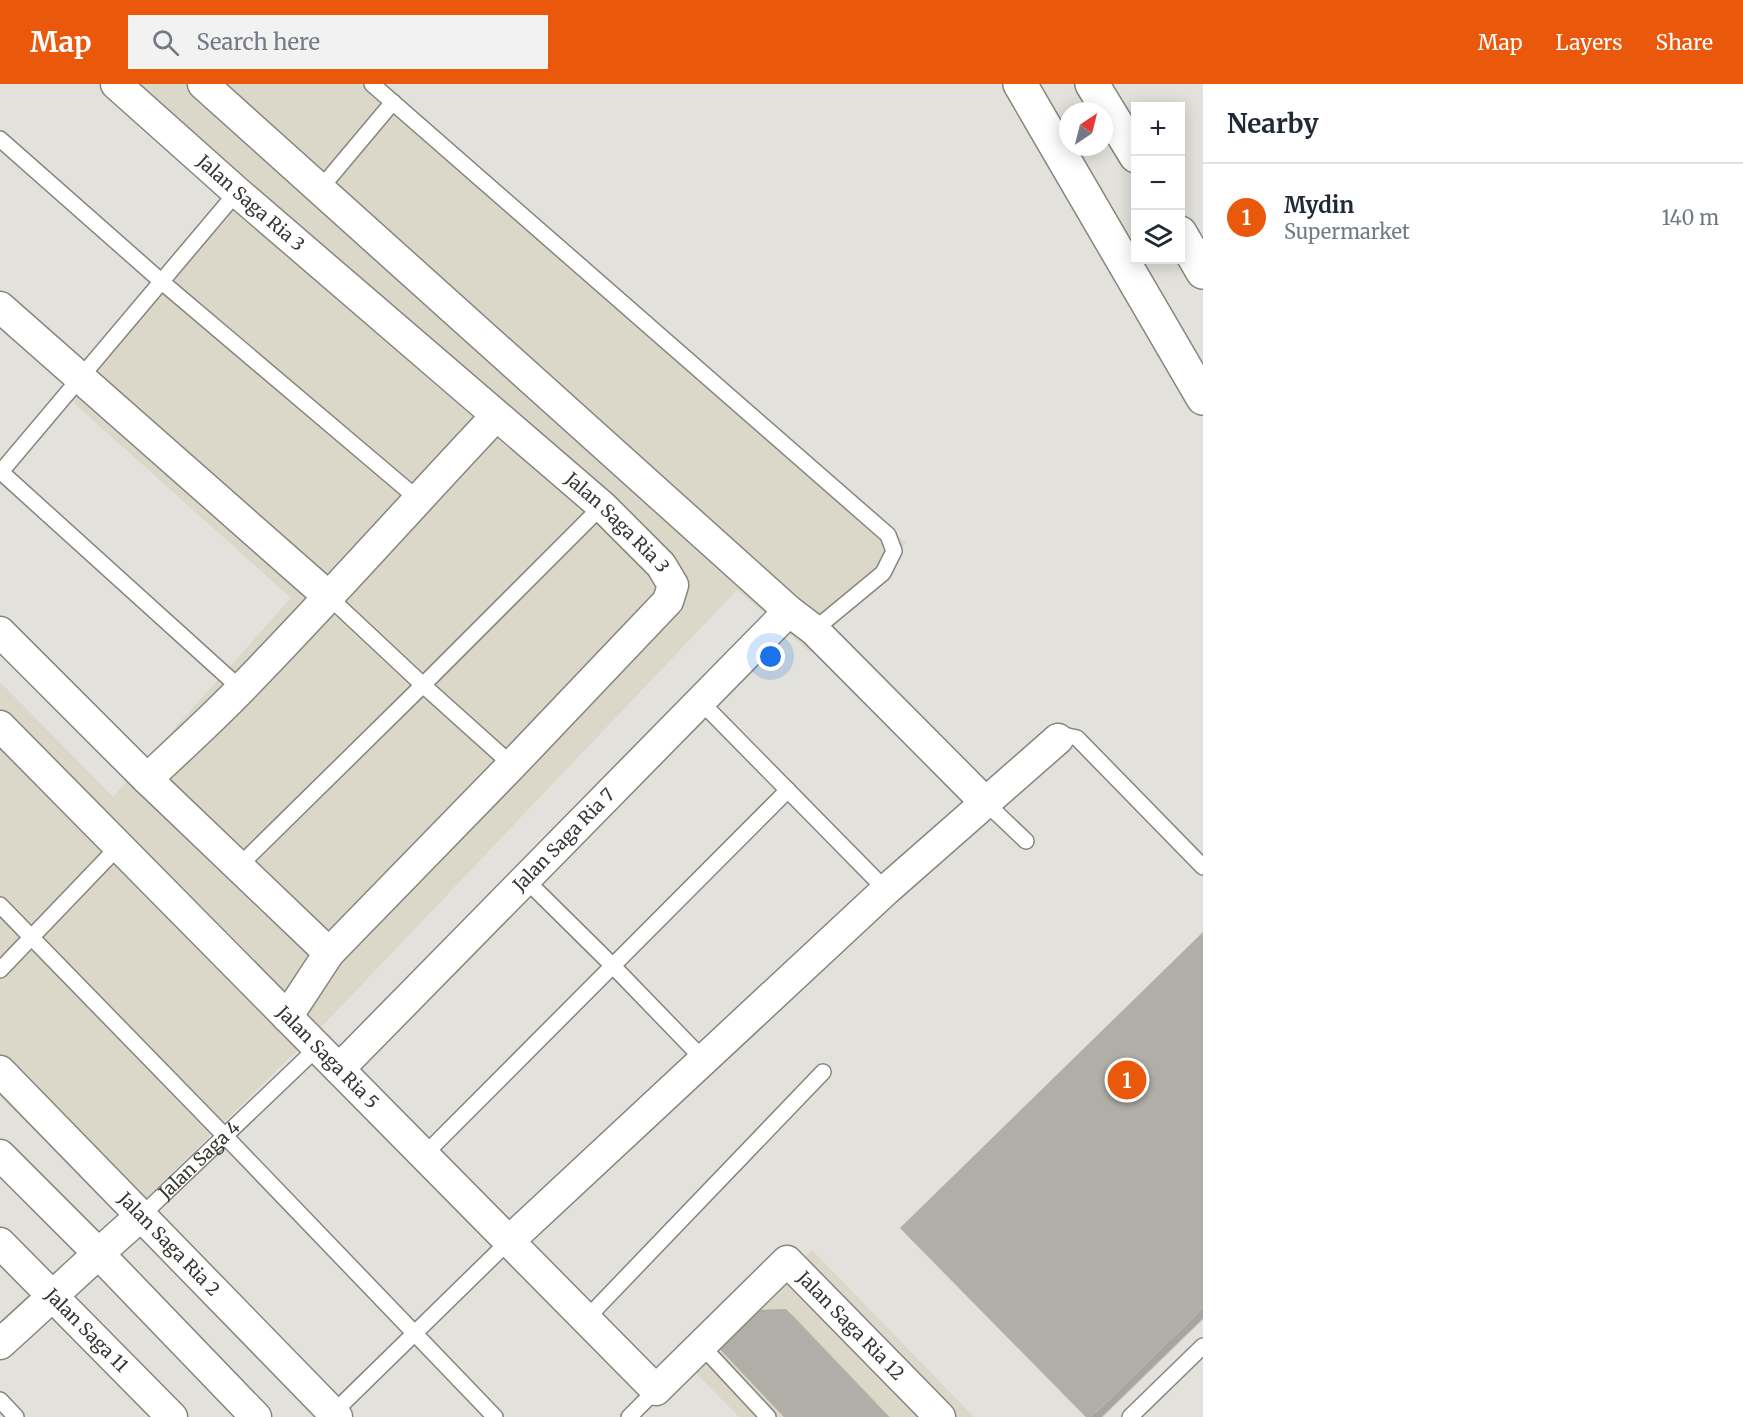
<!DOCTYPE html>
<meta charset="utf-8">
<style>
body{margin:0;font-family:Merriweather,serif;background:#f2f2f3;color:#1f2937}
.controls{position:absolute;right:18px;top:18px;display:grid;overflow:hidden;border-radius:0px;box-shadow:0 3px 15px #0003}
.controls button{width:54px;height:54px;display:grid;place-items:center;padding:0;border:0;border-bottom:2px solid #e0e1e3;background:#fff;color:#1f2937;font:30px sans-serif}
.compass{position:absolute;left:1059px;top:18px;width:54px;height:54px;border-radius:50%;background:#fff;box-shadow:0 3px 15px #0003;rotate:35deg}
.you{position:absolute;left:771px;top:573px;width:21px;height:21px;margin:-15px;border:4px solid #fff;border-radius:50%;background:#1a73e8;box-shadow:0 0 0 9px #1a73e833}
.badge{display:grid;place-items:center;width:39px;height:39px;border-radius:50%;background:#ea580c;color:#fff;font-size:20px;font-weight:700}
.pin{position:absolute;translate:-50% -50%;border:3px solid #fff;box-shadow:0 2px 6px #0006}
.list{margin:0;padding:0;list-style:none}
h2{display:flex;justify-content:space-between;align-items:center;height:78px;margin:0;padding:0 24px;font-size:26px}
h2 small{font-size:20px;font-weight:400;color:#747a83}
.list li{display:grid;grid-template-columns:39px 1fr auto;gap:18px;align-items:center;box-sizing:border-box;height:108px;padding:0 24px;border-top:2px solid #e0e1e3}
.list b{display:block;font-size:22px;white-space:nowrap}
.list p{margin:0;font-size:20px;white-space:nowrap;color:#747a83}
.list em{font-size:20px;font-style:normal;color:#747a83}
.icon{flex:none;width:33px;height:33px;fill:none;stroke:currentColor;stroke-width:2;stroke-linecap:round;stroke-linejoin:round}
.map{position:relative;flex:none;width:1203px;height:1333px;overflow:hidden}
header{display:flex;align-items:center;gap:36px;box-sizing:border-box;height:84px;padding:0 30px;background:#ea580c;color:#fff}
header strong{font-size:28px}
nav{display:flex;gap:33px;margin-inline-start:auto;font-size:21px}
.search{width:420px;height:54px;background:#f2f2f3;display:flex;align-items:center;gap:15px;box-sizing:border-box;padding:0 21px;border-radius:0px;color:#747a83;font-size:22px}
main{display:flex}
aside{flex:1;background:#fff}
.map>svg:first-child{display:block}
</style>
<header>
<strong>Map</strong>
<div class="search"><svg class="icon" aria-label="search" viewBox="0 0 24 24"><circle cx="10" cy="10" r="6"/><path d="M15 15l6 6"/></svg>Search here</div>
<nav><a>Map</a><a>Layers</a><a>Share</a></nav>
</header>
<main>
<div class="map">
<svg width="1203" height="1333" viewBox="0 0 1203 1333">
<defs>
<filter id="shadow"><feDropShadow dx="5.5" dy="5.5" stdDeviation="0" flood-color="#0004"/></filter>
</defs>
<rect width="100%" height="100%" fill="#e3e1db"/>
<!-- built -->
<g fill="#dbd7c9">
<path d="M 137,0 L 374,0 L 906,459 L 811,569 L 737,506 L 330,934 L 123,1137 L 0,1012 L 0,598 L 113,713 L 291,514 L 66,312 L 254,102 Z"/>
<path d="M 812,1166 L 974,1333 L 739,1333 L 691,1284 Z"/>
</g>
<!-- building -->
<g fill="#afaea7" filter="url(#shadow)">
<path d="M 1203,848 L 1203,1224 L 1091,1333 L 1086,1333 L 900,1144 Z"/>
<path d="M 786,1225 L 889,1333 L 784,1333 L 717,1262 L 755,1226 Z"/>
</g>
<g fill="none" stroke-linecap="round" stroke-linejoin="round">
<defs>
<g id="service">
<path d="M 372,0 L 888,451 L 894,467 L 883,489 L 814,546"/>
<path d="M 0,55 L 162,198 L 418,415"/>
<path d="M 320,105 L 393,18"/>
<path d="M 0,387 L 241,605"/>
<path d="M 0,389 L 237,108"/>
<path d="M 329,513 L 423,601 L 512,681"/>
<path d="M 700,617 L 886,806"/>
<path d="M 1058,655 L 1068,652 L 1077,654 L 1203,783"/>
<path d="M 985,718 L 1026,757"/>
<path d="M 239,782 L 423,601 L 602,422"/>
<path d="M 526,796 L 612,881 L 703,975"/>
<path d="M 0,821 L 225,1052 L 495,1333"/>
<path d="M 0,886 L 118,763"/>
<path d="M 424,1071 L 788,706"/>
<path id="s1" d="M 141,1132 L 318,963"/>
<path d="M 586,1235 L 823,988"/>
<path d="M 700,1260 L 768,1333"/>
<path d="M 0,1316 L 16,1333"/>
<path d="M 333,1329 L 509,1157"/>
<path d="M 629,1333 L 656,1306"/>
<path d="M 1130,1333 L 1203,1262"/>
</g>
<g id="minor">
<path id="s2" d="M 116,0 L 237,108 L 602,422 L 661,481 L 673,501 L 668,517 L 512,681 L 329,869 L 287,933"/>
<path d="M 203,0 L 789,527 L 814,546 L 985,718"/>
<path d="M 0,223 L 329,513"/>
<path d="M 0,548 L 147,695 L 329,869"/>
<path id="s3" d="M 0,642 L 656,1306 L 787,1177 L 940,1333"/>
<path d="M 147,695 C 179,665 212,635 242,604 C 329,515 411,422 496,332"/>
<path id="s4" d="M 339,985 L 789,527"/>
<path id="s5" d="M 0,987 L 337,1333"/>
<path d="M 0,1071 L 98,1169 L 256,1333"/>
<path d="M 509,1157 L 886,806 L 1058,655"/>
<path id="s6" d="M 0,1159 L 172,1333"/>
<path d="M 0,1260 C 47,1218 93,1173 141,1132"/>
</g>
<g id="secondary">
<path d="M 1020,0 L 1203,314"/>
<path d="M 1092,0 L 1136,72"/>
<path d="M 1180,149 L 1203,188"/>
</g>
</defs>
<!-- service casing -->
<use href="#service" stroke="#86857e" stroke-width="18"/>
<!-- minor casing -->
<use href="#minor" stroke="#86857e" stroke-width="33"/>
<!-- secondary casing -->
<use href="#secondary" stroke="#86857e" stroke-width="36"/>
<!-- service -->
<use href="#service" stroke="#fff" stroke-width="15"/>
<!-- minor -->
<use href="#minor" stroke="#fff" stroke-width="30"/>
<!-- secondary -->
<use href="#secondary" stroke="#fff" stroke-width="33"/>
</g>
<g text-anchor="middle" stroke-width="6" stroke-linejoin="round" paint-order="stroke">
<!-- street labels -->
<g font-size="18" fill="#373734" stroke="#fff">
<text dy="6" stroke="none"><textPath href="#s2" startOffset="180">Jalan Saga Ria 3</textPath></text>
<text dy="6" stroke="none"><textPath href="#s2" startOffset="666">Jalan Saga Ria 3</textPath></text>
<text dy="6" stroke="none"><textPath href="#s4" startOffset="321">Jalan Saga Ria 7</textPath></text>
<text dy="6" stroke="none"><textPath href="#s3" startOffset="466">Jalan Saga Ria 5</textPath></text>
<text dy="6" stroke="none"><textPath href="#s1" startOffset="81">Jalan Saga 4</textPath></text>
<text dy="6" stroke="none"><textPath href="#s5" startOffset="242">Jalan Saga Ria 2</textPath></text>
<text dy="6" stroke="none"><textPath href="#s3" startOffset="1208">Jalan Saga Ria 12</textPath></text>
<text dy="6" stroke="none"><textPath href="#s6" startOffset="123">Jalan Saga 11</textPath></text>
</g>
</g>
</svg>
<div class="controls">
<button>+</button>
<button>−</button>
<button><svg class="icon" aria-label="layers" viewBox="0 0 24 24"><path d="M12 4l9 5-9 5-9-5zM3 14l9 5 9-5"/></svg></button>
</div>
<svg class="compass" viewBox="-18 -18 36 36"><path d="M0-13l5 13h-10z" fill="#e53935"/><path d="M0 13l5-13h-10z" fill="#747a83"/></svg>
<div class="you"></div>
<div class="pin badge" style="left:1127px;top:996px">1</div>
</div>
<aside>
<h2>Nearby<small></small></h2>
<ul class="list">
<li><span class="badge">1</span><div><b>Mydin</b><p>Supermarket</p></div><em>140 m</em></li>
</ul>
</aside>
</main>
